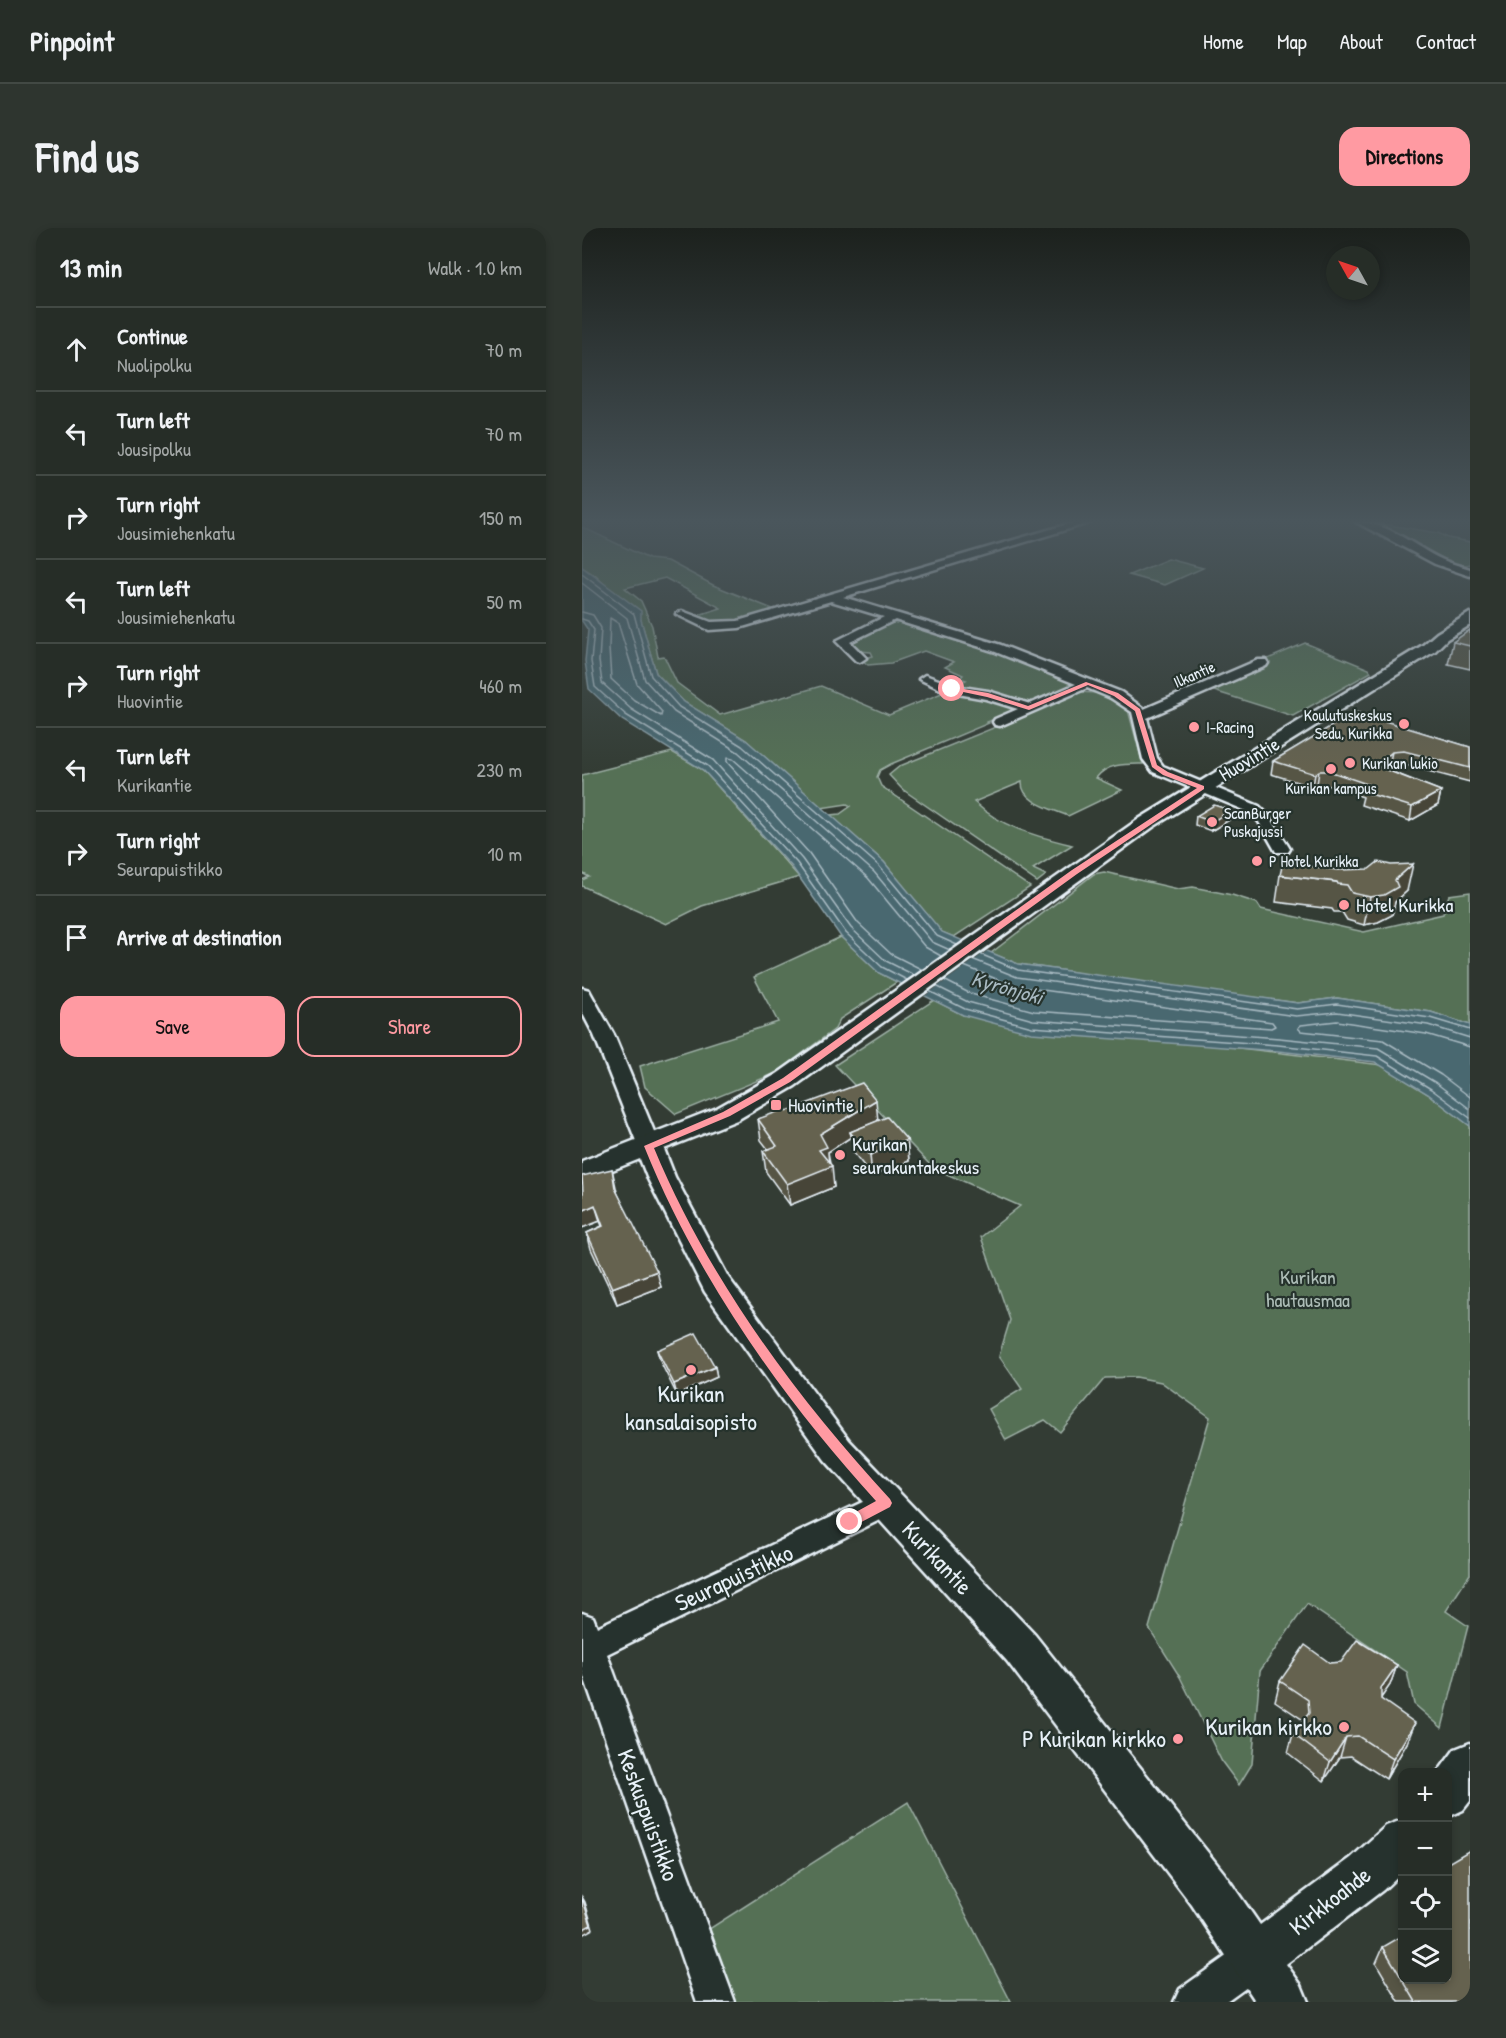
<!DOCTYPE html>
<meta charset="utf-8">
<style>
body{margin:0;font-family:"Patrick Hand",sans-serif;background:#2e352f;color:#f1f3f6}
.controls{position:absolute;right:18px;bottom:18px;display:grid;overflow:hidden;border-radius:12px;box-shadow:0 3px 9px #0003}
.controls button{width:54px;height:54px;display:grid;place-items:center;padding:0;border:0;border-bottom:2px solid #424944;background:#262d27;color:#f1f3f6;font:30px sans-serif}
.compass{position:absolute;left:744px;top:18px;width:54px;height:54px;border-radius:50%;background:#262d27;box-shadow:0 3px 9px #0003;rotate:310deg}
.stop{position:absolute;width:18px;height:18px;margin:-14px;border:4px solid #ff9aa2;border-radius:50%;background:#fff}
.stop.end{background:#ff9aa2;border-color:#fff;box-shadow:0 2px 6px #0008}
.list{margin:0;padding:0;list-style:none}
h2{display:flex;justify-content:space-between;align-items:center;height:78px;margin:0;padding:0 24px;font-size:26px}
h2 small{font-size:20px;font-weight:400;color:#a4a8a7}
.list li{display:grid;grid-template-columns:39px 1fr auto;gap:18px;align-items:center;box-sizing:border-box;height:84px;padding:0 24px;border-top:2px solid #424944}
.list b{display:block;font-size:22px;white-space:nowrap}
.list p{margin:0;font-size:20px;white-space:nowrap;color:#a4a8a7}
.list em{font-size:20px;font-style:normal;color:#a4a8a7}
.actions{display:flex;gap:12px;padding:18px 24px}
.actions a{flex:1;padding:14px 0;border:2px solid #ff9aa2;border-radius:18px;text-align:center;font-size:21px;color:#ff9aa2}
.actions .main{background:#ff9aa2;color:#111}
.icon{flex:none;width:33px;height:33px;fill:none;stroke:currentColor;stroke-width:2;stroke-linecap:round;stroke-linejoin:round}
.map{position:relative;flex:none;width:888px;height:1774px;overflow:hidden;border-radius:18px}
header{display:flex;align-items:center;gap:36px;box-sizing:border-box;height:84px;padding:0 30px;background:#262d27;border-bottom:2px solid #424944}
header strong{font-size:28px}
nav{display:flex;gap:33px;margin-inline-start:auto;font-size:21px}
.intro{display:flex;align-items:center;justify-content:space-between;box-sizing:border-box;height:144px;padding:0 36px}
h1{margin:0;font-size:42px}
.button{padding:15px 27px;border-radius:18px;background:#ff9aa2;color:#111;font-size:21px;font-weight:700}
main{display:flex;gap:36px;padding:0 36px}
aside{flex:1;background:#262d27;border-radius:18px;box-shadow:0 3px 9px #0003}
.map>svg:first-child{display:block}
</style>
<header>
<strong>Pinpoint</strong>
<nav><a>Home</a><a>Map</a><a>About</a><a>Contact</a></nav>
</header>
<div class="intro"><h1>Find us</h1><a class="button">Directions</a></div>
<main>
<aside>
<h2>13 min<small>Walk · 1.0 km</small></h2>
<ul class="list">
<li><svg class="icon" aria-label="ahead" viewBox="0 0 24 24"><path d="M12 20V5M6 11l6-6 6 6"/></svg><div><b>Continue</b><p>Nuolipolku</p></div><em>70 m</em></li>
<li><svg class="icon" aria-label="left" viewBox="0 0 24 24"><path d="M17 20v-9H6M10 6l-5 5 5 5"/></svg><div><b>Turn left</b><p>Jousipolku</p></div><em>70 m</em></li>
<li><svg class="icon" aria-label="right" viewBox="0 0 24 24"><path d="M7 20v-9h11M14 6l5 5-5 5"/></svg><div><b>Turn right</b><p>Jousimiehenkatu</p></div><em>150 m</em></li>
<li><svg class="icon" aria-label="left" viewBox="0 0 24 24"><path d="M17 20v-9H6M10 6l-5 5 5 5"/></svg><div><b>Turn left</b><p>Jousimiehenkatu</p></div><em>50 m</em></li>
<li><svg class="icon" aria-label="right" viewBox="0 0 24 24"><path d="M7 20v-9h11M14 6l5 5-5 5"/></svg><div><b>Turn right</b><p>Huovintie</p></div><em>460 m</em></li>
<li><svg class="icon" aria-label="left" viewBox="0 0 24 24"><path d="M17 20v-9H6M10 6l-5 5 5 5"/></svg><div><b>Turn left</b><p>Kurikantie</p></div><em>230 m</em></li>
<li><svg class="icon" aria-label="right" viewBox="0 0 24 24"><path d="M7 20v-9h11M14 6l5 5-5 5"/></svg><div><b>Turn right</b><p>Seurapuistikko</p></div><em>10 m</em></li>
<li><svg class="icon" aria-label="arrive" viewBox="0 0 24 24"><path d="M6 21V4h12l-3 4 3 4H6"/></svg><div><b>Arrive at destination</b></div></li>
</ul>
<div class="actions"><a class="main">Save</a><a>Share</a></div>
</aside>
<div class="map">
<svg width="888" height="1774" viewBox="0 0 888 1774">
<rect width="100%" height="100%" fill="#333c34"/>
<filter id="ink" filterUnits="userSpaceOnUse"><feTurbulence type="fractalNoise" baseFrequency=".0167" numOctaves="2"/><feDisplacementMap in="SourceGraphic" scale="12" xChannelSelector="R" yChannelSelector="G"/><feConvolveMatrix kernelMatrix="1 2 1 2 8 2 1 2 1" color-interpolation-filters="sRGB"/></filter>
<g filter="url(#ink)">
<!-- green -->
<g fill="#556f55" stroke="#9eb0a6" stroke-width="1.5">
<path d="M 789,294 L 856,305 L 866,310 L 888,314 L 888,336 C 864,342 840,317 820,307 C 810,302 799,299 789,294 Z"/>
<path d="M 0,299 L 67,331 L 86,333 L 131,357 L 198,384 L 166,396 L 137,402 L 139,397 L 113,388 L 139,380 L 83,350 L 43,360 L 59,373 L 70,398 L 76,429 L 82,428 L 95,455 L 138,487 L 239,458 L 307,487 L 362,464 L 406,471 L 431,480 L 432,483 L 405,494 L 407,495 L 309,536 L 298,542 L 295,549 L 299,558 L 448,659 L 372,709 L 359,704 L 302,634 L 248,587 L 258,586 L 269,578 L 265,576 L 239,580 L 164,512 L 102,474 L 74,445 L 59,392 L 14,348 L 0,339 Z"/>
<path d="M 586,331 L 621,340 L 583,357 L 547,347 Z"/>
<path d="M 322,394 L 491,452 L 491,457 L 447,474 L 438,475 L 406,462 L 372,458 L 384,452 L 378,450 L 381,447 L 363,439 L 372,434 L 342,423 L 309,435 L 286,437 L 279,431 L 291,428 L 289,424 L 276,423 L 266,415 L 268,411 L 304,396 Z"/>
<path d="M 723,415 L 787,441 L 789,444 L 711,488 L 629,462 L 686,435 L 681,433 Z"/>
<path d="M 495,464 L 517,465 L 546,482 L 561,536 C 544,536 525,535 514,550 L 540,562 L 486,588 C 470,581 439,574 440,554 L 392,574 C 420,600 454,608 490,617 L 451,641 L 464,647 L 455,654 L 320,561 L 307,547 L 318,538 L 416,498 L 418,499 Z"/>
<path d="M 90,524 L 121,542 L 217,649 L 120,678 L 84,696 L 0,658 L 0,652 L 7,649 L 0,645 L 0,547 Z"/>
<path d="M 522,644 L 596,661 L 611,659 L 650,667 L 675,675 L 679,681 L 782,704 L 861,686 L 867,667 L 888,664 L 888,797 L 849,784 L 755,770 L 716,775 L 600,760 L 436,736 L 409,725 L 512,646 Z"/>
<path d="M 259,709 L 297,745 L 315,754 L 258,791 L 253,801 L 194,845 L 94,886 L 63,859 L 58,838 L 196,794 L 172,749 Z"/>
<path d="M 352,772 L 381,787 L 800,837 L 846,866 L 888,898 L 888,1346 L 864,1383 L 886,1398 L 860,1500 L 832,1476 L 825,1444 L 725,1376 L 678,1443 L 670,1536 L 657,1557 L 640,1534 L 598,1449 L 567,1400 L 628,1189 L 579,1154 L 554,1149 L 523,1150 L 478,1204 L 463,1192 L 424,1212 L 407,1181 L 440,1161 L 417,1128 L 428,1092 L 399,1009 L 438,978 L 351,940 L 253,837 Z"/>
<path d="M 326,1574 L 429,1774 L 151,1774 L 124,1703 Z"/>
</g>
<!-- water -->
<path fill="#496770" stroke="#899ea6" stroke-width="1.5" d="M 0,339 L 59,383 L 59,392 L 74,445 L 102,474 L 164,512 L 302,634 L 360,704 L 436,736 L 716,775 L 755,770 L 849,784 L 888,797 L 888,898 L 846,866 L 793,834 L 696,823 L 449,805 L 381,787 L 297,745 L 259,709 L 210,639 L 121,542 L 40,492 L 7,461 L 3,433 L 6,402 L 0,393 Z"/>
<!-- pier -->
<path fill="#333c34" d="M 383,711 L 408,721 L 340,770 L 317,758 Z"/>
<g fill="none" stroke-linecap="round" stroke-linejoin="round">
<!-- shore -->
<g stroke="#a8bac2" stroke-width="1.5">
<path d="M 0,346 L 52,386 L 69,448 L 97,479 L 160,518 L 297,638 L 355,708 L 375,717"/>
<path d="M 0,355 L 45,390 L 63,452 L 92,484 L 156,524 L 292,644 L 350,714 L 368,722"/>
<path d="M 0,384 L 11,387 L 19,400 L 17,433 L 20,455 L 49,481 L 131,532 L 220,631 L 269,700 L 304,733 L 332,747"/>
<path d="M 28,390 L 36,395 L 55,456 L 80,484 L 79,488 L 52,472 L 29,451 L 27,420 Z"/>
<path d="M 0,391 L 6,393 L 12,402 L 9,433 L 13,459 L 44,487 L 126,538 L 215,635 L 264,705 L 300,739 L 325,752"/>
<path d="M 398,726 L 436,742 L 715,781 L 755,776 L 848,790 L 888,802"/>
<path d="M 390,731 L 435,749 L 714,788 L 755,784 L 846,797 L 888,810"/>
<path d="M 341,742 L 309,726 L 276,695 L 227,625 L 145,534 L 145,530 L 151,531 L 286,650 L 343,719 L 359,728"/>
<path d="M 362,752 L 389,766 L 452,783 L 689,800 L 693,798 L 690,794 L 432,758 L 382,738"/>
<path d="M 354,758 L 386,774 L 451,792 L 697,810 L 796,820 L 854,855 L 888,881"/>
<path d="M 347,763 L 383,781 L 450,799 L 696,817 L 795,828 L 849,861 L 888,890"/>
<path d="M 888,819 L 844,806 L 755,793 L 719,797 L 716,800 L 719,803 L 801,812 L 859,847 L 888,869"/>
</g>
<defs>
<g id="minor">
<path d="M 493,294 L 510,294 L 261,369 L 419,417 L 539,464 L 562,481 L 676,432 L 684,432 L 686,435 L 684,438 L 565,490 L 575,530 L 581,538 L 677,578 L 688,589 L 708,621 L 706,624 L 694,624 L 677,594 L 667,584 L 571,544 L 561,531 L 550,484 L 529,470 L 505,460 L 418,498 L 413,497 L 411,494 L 413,491 L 436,481 L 404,471 L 365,464 L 337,451 L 343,447 L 373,458 L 406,463 L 448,476 L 494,456 L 411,423 L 313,392 L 268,414 L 284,430 L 278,434 L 274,433 L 254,413 L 302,389 L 249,373 L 157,400 L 127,402 L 94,386 L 100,383 L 129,394 L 156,393 Z"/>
<path d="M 774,294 C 807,294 832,319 861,332 C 870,336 879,338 888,341 L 888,348 L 853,336 Z"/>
<path d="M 0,760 L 7,762 L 9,766 L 32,807 L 78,918 L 75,923 L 67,925 L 59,923 L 56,918 L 12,807 L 0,784 Z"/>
<path d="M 304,1263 L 314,1266 L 318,1275 L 314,1284 L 25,1426 L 153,1774 L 115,1774 L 0,1443 L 0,1385 L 11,1389 L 15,1399 Z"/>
<path d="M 673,1712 L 686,1717 L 691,1730 L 686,1743 L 643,1774 L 592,1774 L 598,1761 L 660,1717 Z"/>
</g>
<g id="major">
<path d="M 888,385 L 888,397 L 865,411 L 853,423 L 571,599 L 213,858 L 155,892 L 82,921 L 93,949 L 146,1049 L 267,1212 L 453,1407 L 642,1645 L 678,1697 L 769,1630 L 804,1598 L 820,1592 L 820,1644 L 801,1662 L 704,1736 L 719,1757 L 726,1774 L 674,1774 L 610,1677 L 425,1433 L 243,1232 L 123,1064 L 65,949 L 58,931 L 0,954 L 0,933 L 135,880 L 195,846 L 557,591 L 841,417 L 855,405 Z"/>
<path d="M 888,1515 L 888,1573 L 881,1582 L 866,1589 L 866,1544 L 856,1544 L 873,1521 Z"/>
</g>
</defs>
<!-- minor casing -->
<use href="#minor" stroke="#e8f1f8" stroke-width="5"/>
<!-- major casing -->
<use href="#major" stroke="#e8f1f8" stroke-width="5"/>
<!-- minor -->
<use href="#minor" fill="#26332d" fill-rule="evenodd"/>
<!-- major -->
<use href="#major" fill="#26332d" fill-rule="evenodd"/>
</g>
<!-- wall -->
<g fill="#575444" stroke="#e8f1f8" stroke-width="1.5">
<path d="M 888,402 L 888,441 L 866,436 L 871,414 Z"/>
<path d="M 773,484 L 888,519 L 888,554 L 819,536 L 807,537 L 803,541 L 859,563 L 856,577 L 828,593 L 779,577 L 781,569 L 745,557 L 735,556 L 731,559 L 689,546 L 691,533 Z"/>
<path d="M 648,582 L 647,592 L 629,603 L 613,597 L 614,588 Z"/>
<path d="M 698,647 L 825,663 L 813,674 L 810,687 L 796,694 L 782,697 L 765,692 L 760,684 L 752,684 L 750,681 L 694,674 Z"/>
<path d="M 205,883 L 296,892 L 325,912 L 327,933 L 290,948 L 271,924 L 269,909 L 246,924 L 252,959 L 208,977 L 184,944 L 181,923 L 186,921 L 179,912 L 176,891 Z"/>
<path d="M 30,941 L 35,964 L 79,1059 L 35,1076 L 9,1021 L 5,1005 L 20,998 L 18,993 L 0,1000 L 0,965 Z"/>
<path d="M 75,1122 L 133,1139 L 135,1149 L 95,1167 L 78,1133 Z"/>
<path d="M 748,1435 L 815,1437 L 808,1457 L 799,1470 L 799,1471 L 825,1515 L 804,1551 L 769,1528 L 758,1529 L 742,1553 L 706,1525 L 711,1506 L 721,1494 L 721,1492 L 693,1473 L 698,1453 Z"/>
<path d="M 866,1635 L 888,1774 L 817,1774 L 794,1735 L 801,1719 L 866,1752 Z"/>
</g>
<!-- shaded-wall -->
<g fill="#474537" stroke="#e8f1f8" stroke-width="1.5">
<path d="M 810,524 L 807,537 L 792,551 L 794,538 Z"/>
<path d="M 737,543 L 735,556 L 731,559 L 733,546 Z"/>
<path d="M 859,563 L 856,577 L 828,593 L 830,579 Z"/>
<path d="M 648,582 L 647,592 L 629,603 L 630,594 Z"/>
<path d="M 831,636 L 825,663 L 813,674 L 810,687 L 796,694 L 782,697 L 788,669 L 813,652 Z"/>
<path d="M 294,872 L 296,893 L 268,904 L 269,909 L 246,924 L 247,939 L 250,938 L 252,959 L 208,977 L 205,956 L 237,922 L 238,906 Z"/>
<path d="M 325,912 L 327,933 L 290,948 L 288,927 Z"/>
<path d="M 13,977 L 18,993 L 0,1000 L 0,983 Z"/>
<path d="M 75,1043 L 79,1059 L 35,1076 L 30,1060 Z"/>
<path d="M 133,1139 L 135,1149 L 95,1167 L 92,1156 Z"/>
<path d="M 815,1437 L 808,1457 L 792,1480 L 799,1460 Z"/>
<path d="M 833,1495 L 825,1515 L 804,1551 L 811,1531 Z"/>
<path d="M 764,1509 L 758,1529 L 742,1553 L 748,1534 Z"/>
<path d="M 0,1669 L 3,1674 L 11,1701 L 0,1707 Z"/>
</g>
<!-- building -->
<g fill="#65624f" stroke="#e8f1f8" stroke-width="1.5">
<path d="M 888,402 L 888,418 L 871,414 Z"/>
<path d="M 773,484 L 888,519 L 888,540 L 822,523 L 810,524 L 794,538 L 859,563 L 830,579 L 782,564 L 788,557 L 747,543 L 737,543 L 733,546 L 691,533 Z"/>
<path d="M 632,577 L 648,582 L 630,594 L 614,588 Z"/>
<path d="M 701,634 L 755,642 L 787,641 L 796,634 L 809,637 L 831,636 L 813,652 L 816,659 L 802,667 L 788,669 L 770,665 L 765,657 L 756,656 L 755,654 L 698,647 Z"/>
<path d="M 280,855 L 294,872 L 238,906 L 245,919 L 237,922 L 250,938 L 205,956 L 181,923 L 195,918 L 176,891 L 203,881 L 205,883 Z"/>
<path d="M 305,889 L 325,912 L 288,927 L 268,904 Z"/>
<path d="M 30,941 L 33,960 L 75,1043 L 30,1060 L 5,1005 L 21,998 L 13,977 L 0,983 L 0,965 L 1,965 L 0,948 Z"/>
<path d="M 114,1105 L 133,1139 L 92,1156 L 75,1122 Z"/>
<path d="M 775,1412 L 815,1437 L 799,1460 L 799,1471 L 833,1495 L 811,1531 L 776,1508 L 764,1509 L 748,1534 L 711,1506 L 727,1485 L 726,1472 L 698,1453 L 723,1417 L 748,1435 L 759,1434 Z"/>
<path d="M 888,1622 L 888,1774 L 834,1774 L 801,1719 L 820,1708 L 820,1752 L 866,1752 L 866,1682 L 867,1681 L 866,1679 L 866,1635 Z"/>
<path d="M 0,1669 L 9,1697 L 0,1702 Z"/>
</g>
</g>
<!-- sky -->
<linearGradient id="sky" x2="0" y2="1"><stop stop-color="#1c211d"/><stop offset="0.54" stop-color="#4a565c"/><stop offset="1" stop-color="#4a565c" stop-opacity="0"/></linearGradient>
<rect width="888" height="543" fill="url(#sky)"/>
<!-- route -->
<path fill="#ff9aa2" d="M 504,454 L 536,465 L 558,481 L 575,537 L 586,544 L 622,558 L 622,561 L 495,646 L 208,854 L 148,888 L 72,920 C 126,1050 213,1168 308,1271 L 310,1275 L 308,1279 L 268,1300 L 263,1298 L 261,1294 L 263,1290 L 294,1273 C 200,1170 114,1048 62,918 L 141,884 L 201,850 L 490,642 L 615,560 L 581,547 L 570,539 L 553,483 L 532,468 L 506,457 L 447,482 L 405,469 L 367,461 L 370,459 L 406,465 L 446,478 Z"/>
<!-- markers -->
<g fill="#ff9aa2" stroke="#26332d" stroke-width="2">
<circle cx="822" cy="496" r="6"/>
<circle cx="612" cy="499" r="6"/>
<circle cx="768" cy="535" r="6"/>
<circle cx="749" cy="541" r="6"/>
<circle cx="630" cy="594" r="6"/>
<circle cx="675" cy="633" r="6"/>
<circle cx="762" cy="677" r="6"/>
<rect x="188" y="871" width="12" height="12" rx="3"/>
<circle cx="258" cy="927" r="6"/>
<circle cx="109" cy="1142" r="6"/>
<circle cx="762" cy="1499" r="6"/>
<circle cx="596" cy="1511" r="6"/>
</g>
<g text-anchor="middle" stroke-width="4.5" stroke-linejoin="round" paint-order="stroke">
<!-- far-street labels -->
<g font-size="16" fill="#e8f1f8" stroke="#26332d">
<text transform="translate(612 446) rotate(-24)" y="6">Ilkantie</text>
</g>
<!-- far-poi labels -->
<g font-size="16" fill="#e8f1f8" stroke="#26332d" text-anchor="start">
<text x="810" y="493" text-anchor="end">Koulutuskeskus<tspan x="810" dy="18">Sedu, Kurikka</tspan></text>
<text x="624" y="505">I-Racing</text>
<text x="780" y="541">Kurikan lukio</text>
<text x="749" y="566" text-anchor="middle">Kurikan kampus</text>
<text x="642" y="591">ScanBurger<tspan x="642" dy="18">Puskajussi</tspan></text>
<text x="687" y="639">P Hotel Kurikka</text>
</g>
<!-- street labels -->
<g font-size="20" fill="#e8f1f8" stroke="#26332d">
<text transform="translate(667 531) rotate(-31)" y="7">Huovintie</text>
</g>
<!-- poi labels -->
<g font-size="20" fill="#e8f1f8" stroke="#26332d" text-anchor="start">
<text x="774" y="684">Hotel Kurikka</text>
<text x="206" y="884">Huovintie I</text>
<text x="270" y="923">Kurikan<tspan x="270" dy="23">seurakuntakeskus</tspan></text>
</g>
<!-- park labels -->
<g font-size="20" fill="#adbdb7" stroke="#26332d">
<text x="726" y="1056">Kurikan<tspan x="726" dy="23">hautausmaa</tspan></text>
</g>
<!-- water labels -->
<g font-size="21" font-style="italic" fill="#a8bac2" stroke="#26332d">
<text transform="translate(425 760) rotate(16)" y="7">Kyrönjoki</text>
</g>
<!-- near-poi labels -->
<g font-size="24" fill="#e8f1f8" stroke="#26332d" text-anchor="end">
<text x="109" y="1174" text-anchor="middle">Kurikan<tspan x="109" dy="28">kansalaisopisto</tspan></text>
<text x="750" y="1507">Kurikan kirkko</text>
<text x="584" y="1519">P Kurikan kirkko</text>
</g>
<!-- near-street labels -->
<g font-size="24" fill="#e8f1f8" stroke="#26332d">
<text transform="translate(355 1330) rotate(47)" y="8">Kurikantie</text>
<text transform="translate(152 1350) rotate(-25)" y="8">Seurapuistikko</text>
<text transform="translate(66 1587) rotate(70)" y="8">Keskuspuistikko</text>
<text transform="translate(748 1673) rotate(-38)" y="8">Kirkkoahde</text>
</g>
</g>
</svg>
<div class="controls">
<button>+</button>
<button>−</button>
<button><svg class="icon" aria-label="locate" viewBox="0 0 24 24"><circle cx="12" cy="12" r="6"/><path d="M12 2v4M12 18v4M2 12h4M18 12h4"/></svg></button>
<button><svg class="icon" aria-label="layers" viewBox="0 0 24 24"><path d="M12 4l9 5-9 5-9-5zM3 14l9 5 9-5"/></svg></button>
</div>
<svg class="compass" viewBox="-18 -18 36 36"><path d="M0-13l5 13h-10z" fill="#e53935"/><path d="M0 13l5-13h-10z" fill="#a4a8a7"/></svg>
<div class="stop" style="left:370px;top:461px"></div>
<div class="stop end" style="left:268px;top:1294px"></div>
</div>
</main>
